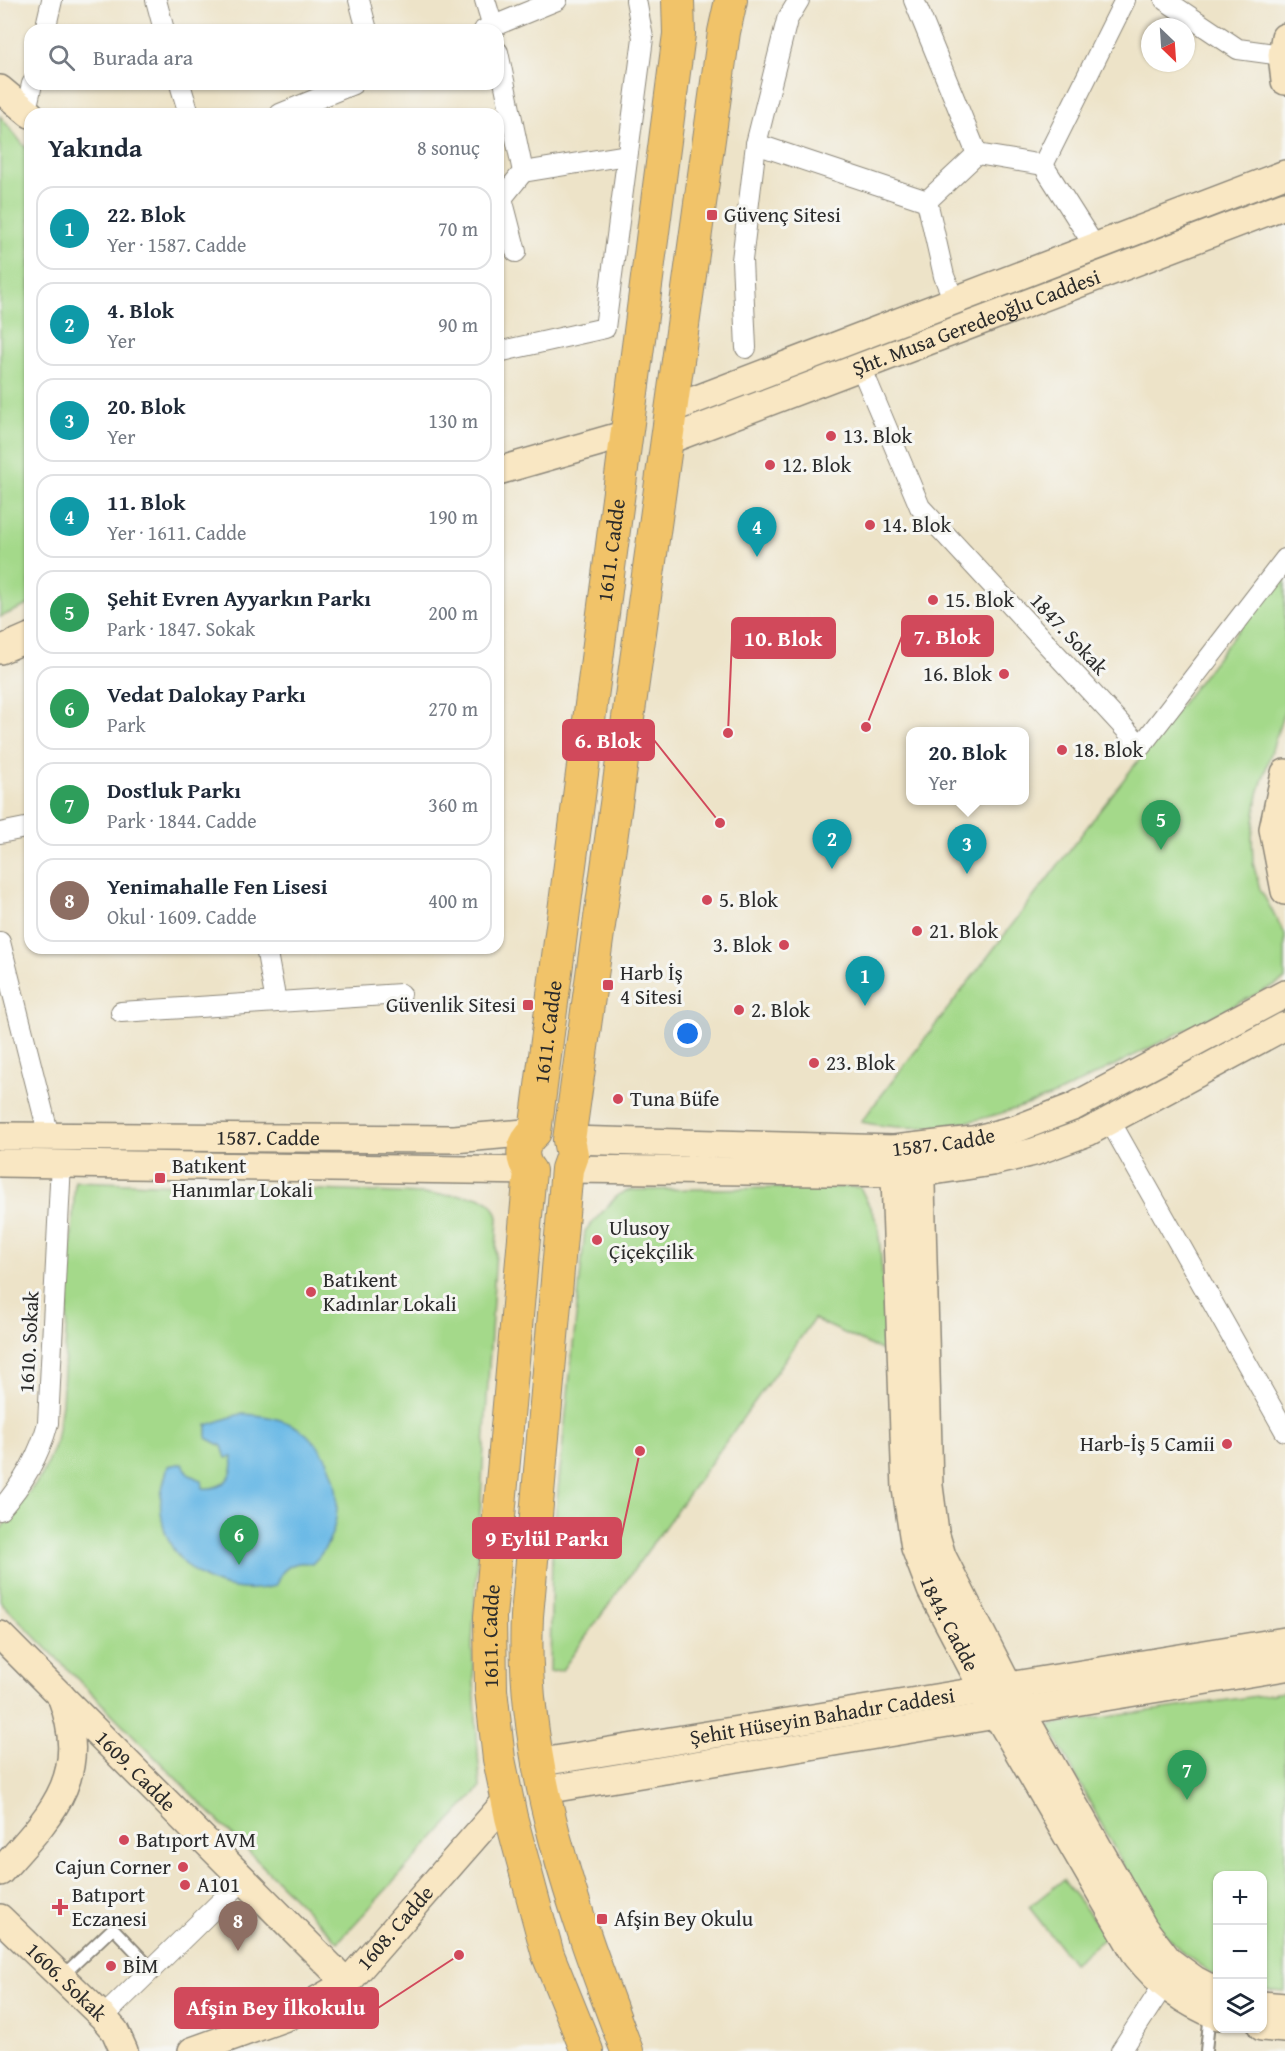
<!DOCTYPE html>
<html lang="tr">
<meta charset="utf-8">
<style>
body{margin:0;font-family:"Gentium Book Plus",serif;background:#f2f2f3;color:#1f2937}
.controls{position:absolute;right:18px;bottom:18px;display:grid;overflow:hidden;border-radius:12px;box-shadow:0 2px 4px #0004}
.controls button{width:54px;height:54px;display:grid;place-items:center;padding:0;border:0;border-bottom:2px solid #e0e1e3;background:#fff;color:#1f2937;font:30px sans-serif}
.compass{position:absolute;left:1141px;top:18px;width:54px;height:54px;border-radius:50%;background:#fff;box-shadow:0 2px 4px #0004;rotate:155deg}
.you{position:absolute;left:688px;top:1034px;width:21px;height:21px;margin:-15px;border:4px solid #fff;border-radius:50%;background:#1a73e8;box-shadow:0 0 0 9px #1a73e833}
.badge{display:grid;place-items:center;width:39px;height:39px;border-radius:50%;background:#1a73e8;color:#fff;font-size:20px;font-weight:700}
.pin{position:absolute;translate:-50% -50px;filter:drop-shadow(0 2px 3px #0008)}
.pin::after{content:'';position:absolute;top:32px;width:21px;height:18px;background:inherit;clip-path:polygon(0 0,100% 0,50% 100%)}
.popup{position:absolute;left:906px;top:727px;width:123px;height:78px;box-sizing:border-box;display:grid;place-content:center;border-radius:12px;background:#fff;filter:drop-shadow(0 2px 4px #0005);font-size:20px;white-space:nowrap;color:#747a83}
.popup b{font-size:22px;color:#1f2937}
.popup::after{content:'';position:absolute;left:50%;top:100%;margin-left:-12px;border:12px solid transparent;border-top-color:#fff}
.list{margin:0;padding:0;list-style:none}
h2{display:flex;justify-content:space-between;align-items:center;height:78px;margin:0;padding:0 24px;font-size:26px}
h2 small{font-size:20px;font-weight:400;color:#747a83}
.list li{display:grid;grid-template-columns:39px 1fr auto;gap:18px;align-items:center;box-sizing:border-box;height:84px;margin:0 12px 12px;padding:0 12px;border:2px solid #e0e1e3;border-radius:18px}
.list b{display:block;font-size:22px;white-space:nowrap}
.list p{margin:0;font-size:20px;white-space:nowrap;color:#747a83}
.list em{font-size:20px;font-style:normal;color:#747a83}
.icon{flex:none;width:33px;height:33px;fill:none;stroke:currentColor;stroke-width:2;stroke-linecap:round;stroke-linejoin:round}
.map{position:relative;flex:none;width:1285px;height:2051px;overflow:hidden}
.search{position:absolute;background:#fff;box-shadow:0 2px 4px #0004;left:24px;top:24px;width:480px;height:66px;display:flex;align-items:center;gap:15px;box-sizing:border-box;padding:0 21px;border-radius:18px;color:#747a83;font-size:22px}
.panel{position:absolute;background:#fff;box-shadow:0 2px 4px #0004;left:24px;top:108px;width:480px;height:846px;border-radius:18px}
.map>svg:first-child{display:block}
</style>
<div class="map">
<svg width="1285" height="2051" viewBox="0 0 1285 2051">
<rect width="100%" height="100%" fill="#f6f6f2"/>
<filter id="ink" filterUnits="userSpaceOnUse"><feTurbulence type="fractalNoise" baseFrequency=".0167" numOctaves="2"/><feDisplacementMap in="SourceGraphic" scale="12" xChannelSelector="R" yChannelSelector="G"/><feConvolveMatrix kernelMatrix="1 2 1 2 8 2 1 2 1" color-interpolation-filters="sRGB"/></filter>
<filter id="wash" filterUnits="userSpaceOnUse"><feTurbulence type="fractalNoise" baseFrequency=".008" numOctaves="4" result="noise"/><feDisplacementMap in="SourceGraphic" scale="24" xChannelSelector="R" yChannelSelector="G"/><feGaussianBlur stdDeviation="1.35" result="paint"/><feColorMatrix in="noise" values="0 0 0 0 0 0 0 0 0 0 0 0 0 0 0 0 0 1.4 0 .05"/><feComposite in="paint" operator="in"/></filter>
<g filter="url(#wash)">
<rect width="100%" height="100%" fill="#ede3c8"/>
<!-- green -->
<g fill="#a4d98a" stroke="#68825a" stroke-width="1.5">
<path d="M 0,116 L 30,153 L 30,604 L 0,617 Z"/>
<path d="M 1285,569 L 1285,709 L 1258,794 L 1252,837 L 1253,863 L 1260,889 L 1285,934 L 1285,980 L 1057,1094 C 993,1119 930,1137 861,1122 Z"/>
<path d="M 75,1181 L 475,1196 C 488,1199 494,1204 498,1217 L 472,1646 L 480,1788 L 338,1942 L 0,1601 L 0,1530 L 42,1475 L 56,1441 L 62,1404 Z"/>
<path d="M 860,1187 L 878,1224 L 889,1354 L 814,1319 L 562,1670 L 550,1672 L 552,1548 L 585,1231 L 618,1195 L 630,1190 Z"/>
<path d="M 1285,1692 L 1285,1992 L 1283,1992 L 1263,1990 L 1262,1876 L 1218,1876 L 1217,1977 L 1184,1954 L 1152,1920 L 1049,1725 Z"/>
<path d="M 1063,1880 L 1107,1936 L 1073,1963 L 1029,1907 Z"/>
</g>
<!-- water -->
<path fill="#6cbae6" stroke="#4c7288" stroke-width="1.5" d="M 240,1414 C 264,1415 286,1418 305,1433 C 344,1464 349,1530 312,1564 C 294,1559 280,1569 276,1586 C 222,1599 167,1571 161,1512 C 159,1496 164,1481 168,1466 L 183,1463 L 188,1474 L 202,1481 L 203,1488 C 223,1490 236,1476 232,1457 L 226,1458 L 222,1446 L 207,1438 L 207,1425 Z"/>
</g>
<g filter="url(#ink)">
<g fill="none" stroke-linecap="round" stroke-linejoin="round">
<defs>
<g id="lane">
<path d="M 61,1977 L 113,1928 L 152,1969"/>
<path d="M 1206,2051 L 1210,2012"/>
</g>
<g id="street">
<path d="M 156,0 L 164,30"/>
<path d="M 359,0 L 367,30"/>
<path d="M 485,0 L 494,30"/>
<path d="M 914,0 L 977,154"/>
<path d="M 1165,0 L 1238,49 L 1282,55"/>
<path d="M 45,30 L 52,0"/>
<path d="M 484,30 L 557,0"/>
<path d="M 498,52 L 523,172 L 502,198 L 516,252"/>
<path d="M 180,84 L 189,114"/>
<path d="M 26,110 L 32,84"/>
<path d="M 280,114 L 353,84"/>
<path d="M 756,144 L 927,201"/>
<path d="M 1043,165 L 1125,0"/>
<path d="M 523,172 L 627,155"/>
<path d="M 954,301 L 944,276 L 927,201 L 977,154 L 1043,165 L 1095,247"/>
<path d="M 746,348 L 742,260 L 756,144 L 787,20 L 799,0"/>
<path d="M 498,352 L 605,328 L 643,38 L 636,0"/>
<path d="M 861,367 L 920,507 L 1141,746 L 1285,559"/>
<path d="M 0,833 L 30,827"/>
<path d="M 0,942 L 49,1136"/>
<path d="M 266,948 L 276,1002"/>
<path d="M 121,1012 L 401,994"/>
<path d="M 1110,1121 L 1285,1431"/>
<path d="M 0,1510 C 23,1484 39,1457 48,1423 L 61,1163"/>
<path d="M 103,2017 L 244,1879"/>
<path d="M 1121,2051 L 1163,1986"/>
</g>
<g id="secondary">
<path d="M 1285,37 L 1282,55 L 1285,81"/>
<path d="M 0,89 L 30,114"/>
<path d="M 671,409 L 1285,174"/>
<path id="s1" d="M 666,441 L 1285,205"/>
<path d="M 498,471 L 627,434"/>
<path d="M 0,650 L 30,637"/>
<path d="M 1285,773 L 1273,829 L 1285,891"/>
<path id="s2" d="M 0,1136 L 454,1139 L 535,1132"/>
<path id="s3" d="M 569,1140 L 894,1149 L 973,1140 L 1016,1129 L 1073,1107 L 1285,994"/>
<path d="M 920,1147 L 929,1486 L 935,1532 L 942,1556 L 1021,1711 L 1143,1927 L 1169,1961 L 1195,1980 L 1218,1992"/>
<path id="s4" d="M 894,1149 L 906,1489 L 915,1548 L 931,1590 L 997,1715 L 1137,1956 C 1160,1985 1184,2002 1218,2016"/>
<path d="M 0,1163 L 530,1171"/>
<path d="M 567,1169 L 920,1173 L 992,1162 L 1034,1152 L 1088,1132 L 1285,1026"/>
<path id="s5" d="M 0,1635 L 347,1983"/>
<path id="s6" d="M 536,1763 L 1285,1641"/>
<path d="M 544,1790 L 1285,1667"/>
<path d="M 0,1872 C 51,1815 92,1777 61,1696"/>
<path id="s7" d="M 0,1918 L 103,2017 L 115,2031 L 124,2051"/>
<path d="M 1262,2005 L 1285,2007"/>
<path d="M 1262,2027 L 1285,2029"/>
<path id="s8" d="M 192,2051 L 289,2016 L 347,1983 L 507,1800"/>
</g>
<g id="primary">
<path id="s9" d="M 587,2051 L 548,1955 L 511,1817 L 499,1759 L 491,1690 L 490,1617 L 530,1171 C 519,1157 522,1143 535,1132 L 679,34 L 678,0"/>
<path d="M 627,2051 C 575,1913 520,1766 527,1616 L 567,1169 L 572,1155 L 569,1140 L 724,32 L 731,0"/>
</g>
</defs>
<!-- lane casing -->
<use href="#lane" stroke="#8c877a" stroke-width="14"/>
<!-- street casing -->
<use href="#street" stroke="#8c877a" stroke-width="22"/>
<!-- secondary casing -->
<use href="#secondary" stroke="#8c877a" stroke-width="30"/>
<!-- primary casing -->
<use href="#primary" stroke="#8c877a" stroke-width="34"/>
<!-- lane -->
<use href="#lane" stroke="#fff" stroke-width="10"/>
<!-- street -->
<use href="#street" stroke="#fff" stroke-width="20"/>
<!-- secondary -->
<use href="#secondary" stroke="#f9e7c3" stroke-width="27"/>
<!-- primary -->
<use href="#primary" stroke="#f1c369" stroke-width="32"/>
</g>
</g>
<!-- markers -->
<g fill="#d1495b" stroke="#f6f6f2" stroke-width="2">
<rect x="706" y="209" width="12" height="12" rx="3"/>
<circle cx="831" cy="436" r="6"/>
<circle cx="770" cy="465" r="6"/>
<circle cx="870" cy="525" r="6"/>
<circle cx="933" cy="600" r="6"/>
<circle cx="1004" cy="674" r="6"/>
<circle cx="1062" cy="750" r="6"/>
<circle cx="707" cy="900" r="6"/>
<circle cx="917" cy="931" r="6"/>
<circle cx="784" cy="945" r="6"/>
<rect x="602" y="979" width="12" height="12" rx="3"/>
<rect x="522" y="999" width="12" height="12" rx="3"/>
<circle cx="739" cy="1010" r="6"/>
<circle cx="814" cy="1063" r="6"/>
<circle cx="618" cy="1099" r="6"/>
<rect x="154" y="1172" width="12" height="12" rx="3"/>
<circle cx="597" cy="1240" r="6"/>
<circle cx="311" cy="1292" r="6"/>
<circle cx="1227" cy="1444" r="6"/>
<circle cx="124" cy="1840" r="6"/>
<circle cx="183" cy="1867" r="6"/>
<circle cx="185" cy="1885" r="6"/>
<path d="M57 1898h6v6h6v6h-6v6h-6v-6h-6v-6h6z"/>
<rect x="596" y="1913" width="12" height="12" rx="3"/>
<circle cx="111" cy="1966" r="6"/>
</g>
<g text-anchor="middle" stroke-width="6" stroke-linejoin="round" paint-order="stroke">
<!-- poi labels -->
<g font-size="21" fill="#2b2b2b" stroke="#f6f6f2" text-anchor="start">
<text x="724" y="222">Güvenç Sitesi</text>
<text x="843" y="443">13. Blok</text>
<text x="782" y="472">12. Blok</text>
<text x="882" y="532">14. Blok</text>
<text x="945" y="607">15. Blok</text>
<text x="992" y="681" text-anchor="end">16. Blok</text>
<text x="1074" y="757">18. Blok</text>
<text x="719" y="907">5. Blok</text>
<text x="929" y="938">21. Blok</text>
<text x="772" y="952" text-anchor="end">3. Blok</text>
<text x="620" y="980">Harb İş<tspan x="620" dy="24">4 Sitesi</tspan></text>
<text x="516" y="1012" text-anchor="end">Güvenlik Sitesi</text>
<text x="751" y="1017">2. Blok</text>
<text x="826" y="1070">23. Blok</text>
<text x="630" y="1106">Tuna Büfe</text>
<text x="172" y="1173">Batıkent<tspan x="172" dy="24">Hanımlar Lokali</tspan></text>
<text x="609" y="1235">Ulusoy<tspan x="609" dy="24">Çiçekçilik</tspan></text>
<text x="323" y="1287">Batıkent<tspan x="323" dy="24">Kadınlar Lokali</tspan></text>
<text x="1215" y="1451" text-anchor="end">Harb-İş 5 Camii</text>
<text x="136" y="1847">Batıport AVM</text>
<text x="171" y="1874" text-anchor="end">Cajun Corner</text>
<text x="197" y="1892">A101</text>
<text x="72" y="1902">Batıport<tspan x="72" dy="24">Eczanesi</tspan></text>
<text x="614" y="1926">Afşin Bey Okulu</text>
<text x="123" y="1973">BİM</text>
</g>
<!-- street labels -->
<g font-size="21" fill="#2b2b2b" stroke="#f6f6f2">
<text dy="7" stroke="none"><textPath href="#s1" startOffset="332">Şht. Musa Geredeoğlu Caddesi</textPath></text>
<text dy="7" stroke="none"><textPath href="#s9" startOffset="1527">1611. Cadde</textPath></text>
<text transform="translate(1069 634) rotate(47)" y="7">1847. Sokak</text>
<text dy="7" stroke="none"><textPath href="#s9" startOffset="1041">1611. Cadde</textPath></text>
<text dy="7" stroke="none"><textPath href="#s2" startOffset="268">1587. Cadde</textPath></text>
<text dy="7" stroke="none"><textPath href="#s3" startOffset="375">1587. Cadde</textPath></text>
<text transform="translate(29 1342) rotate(-87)" y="7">1610. Sokak</text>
<text dy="7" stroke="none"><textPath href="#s4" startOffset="483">1844. Cadde</textPath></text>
<text dy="7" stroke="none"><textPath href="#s9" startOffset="429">1611. Cadde</textPath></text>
<text dy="7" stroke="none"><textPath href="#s6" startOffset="290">Şehit Hüseyin Bahadır Caddesi</textPath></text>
<text dy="7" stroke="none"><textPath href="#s5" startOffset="192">1609. Cadde</textPath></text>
<text dy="7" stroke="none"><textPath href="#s8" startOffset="243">1608. Cadde</textPath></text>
<text dy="7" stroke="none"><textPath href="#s7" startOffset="92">1606. Sokak</textPath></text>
</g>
</g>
<!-- callouts -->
<path fill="none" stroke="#d1495b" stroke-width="2" d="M866 727L902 636M728 733L732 638M720 823L654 740M640 1451L621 1538M459 1955L378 2008"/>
<g fill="#d1495b" stroke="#f6f6f2" stroke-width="2">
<circle cx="866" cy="727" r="6"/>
<circle cx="728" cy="733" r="6"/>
<circle cx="720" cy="823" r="6"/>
<circle cx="640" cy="1451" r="6"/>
<circle cx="459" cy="1955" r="6"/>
</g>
<g fill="#d1495b" stroke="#d1495b" stroke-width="2">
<rect x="902" y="616" width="91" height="40" rx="6"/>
<rect x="732" y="618" width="103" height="40" rx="6"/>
<rect x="563" y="720" width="91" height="40" rx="6"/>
<rect x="473" y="1518" width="148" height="40" rx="6"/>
<rect x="175" y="1988" width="203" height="40" rx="6"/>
</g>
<g font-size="22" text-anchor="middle" font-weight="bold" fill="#fff">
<text x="947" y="644">7. Blok</text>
<text x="783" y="646">10. Blok</text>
<text x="608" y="748">6. Blok</text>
<text x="547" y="1546">9 Eylül Parkı</text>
<text x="276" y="2015">Afşin Bey İlkokulu</text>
</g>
</svg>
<div class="controls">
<button>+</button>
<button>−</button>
<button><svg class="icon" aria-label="layers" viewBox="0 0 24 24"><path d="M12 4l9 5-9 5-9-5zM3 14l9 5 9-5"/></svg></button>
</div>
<svg class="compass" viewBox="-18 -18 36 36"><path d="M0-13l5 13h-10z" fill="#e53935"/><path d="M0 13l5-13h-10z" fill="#747a83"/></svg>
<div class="you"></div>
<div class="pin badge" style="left:865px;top:1006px;background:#0f9aa8">1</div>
<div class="pin badge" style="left:832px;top:869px;background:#0f9aa8">2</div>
<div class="pin badge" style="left:967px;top:874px;background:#0f9aa8">3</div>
<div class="popup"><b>20. Blok</b>Yer</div>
<div class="pin badge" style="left:757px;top:557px;background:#0f9aa8">4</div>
<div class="pin badge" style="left:1161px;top:850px;background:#2e9e5b">5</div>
<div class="pin badge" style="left:239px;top:1565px;background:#2e9e5b">6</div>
<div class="pin badge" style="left:1187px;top:1800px;background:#2e9e5b">7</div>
<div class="pin badge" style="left:238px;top:1951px;background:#8d6e63">8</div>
<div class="search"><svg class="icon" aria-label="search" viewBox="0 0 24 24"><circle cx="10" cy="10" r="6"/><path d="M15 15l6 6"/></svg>Burada ara</div>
<section class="panel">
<h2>Yakında<small>8 sonuç</small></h2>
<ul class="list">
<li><span class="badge" style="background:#0f9aa8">1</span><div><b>22. Blok</b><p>Yer · 1587. Cadde</p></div><em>70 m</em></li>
<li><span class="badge" style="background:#0f9aa8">2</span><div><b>4. Blok</b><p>Yer</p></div><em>90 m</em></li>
<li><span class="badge" style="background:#0f9aa8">3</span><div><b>20. Blok</b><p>Yer</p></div><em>130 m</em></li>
<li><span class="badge" style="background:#0f9aa8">4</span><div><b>11. Blok</b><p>Yer · 1611. Cadde</p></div><em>190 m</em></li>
<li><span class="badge" style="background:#2e9e5b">5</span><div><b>Şehit Evren Ayyarkın Parkı</b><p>Park · 1847. Sokak</p></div><em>200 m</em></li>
<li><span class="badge" style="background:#2e9e5b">6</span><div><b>Vedat Dalokay Parkı</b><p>Park</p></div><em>270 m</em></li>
<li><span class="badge" style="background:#2e9e5b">7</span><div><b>Dostluk Parkı</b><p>Park · 1844. Cadde</p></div><em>360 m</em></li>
<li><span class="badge" style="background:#8d6e63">8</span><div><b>Yenimahalle Fen Lisesi</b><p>Okul · 1609. Cadde</p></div><em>400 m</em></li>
</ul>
</section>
</div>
